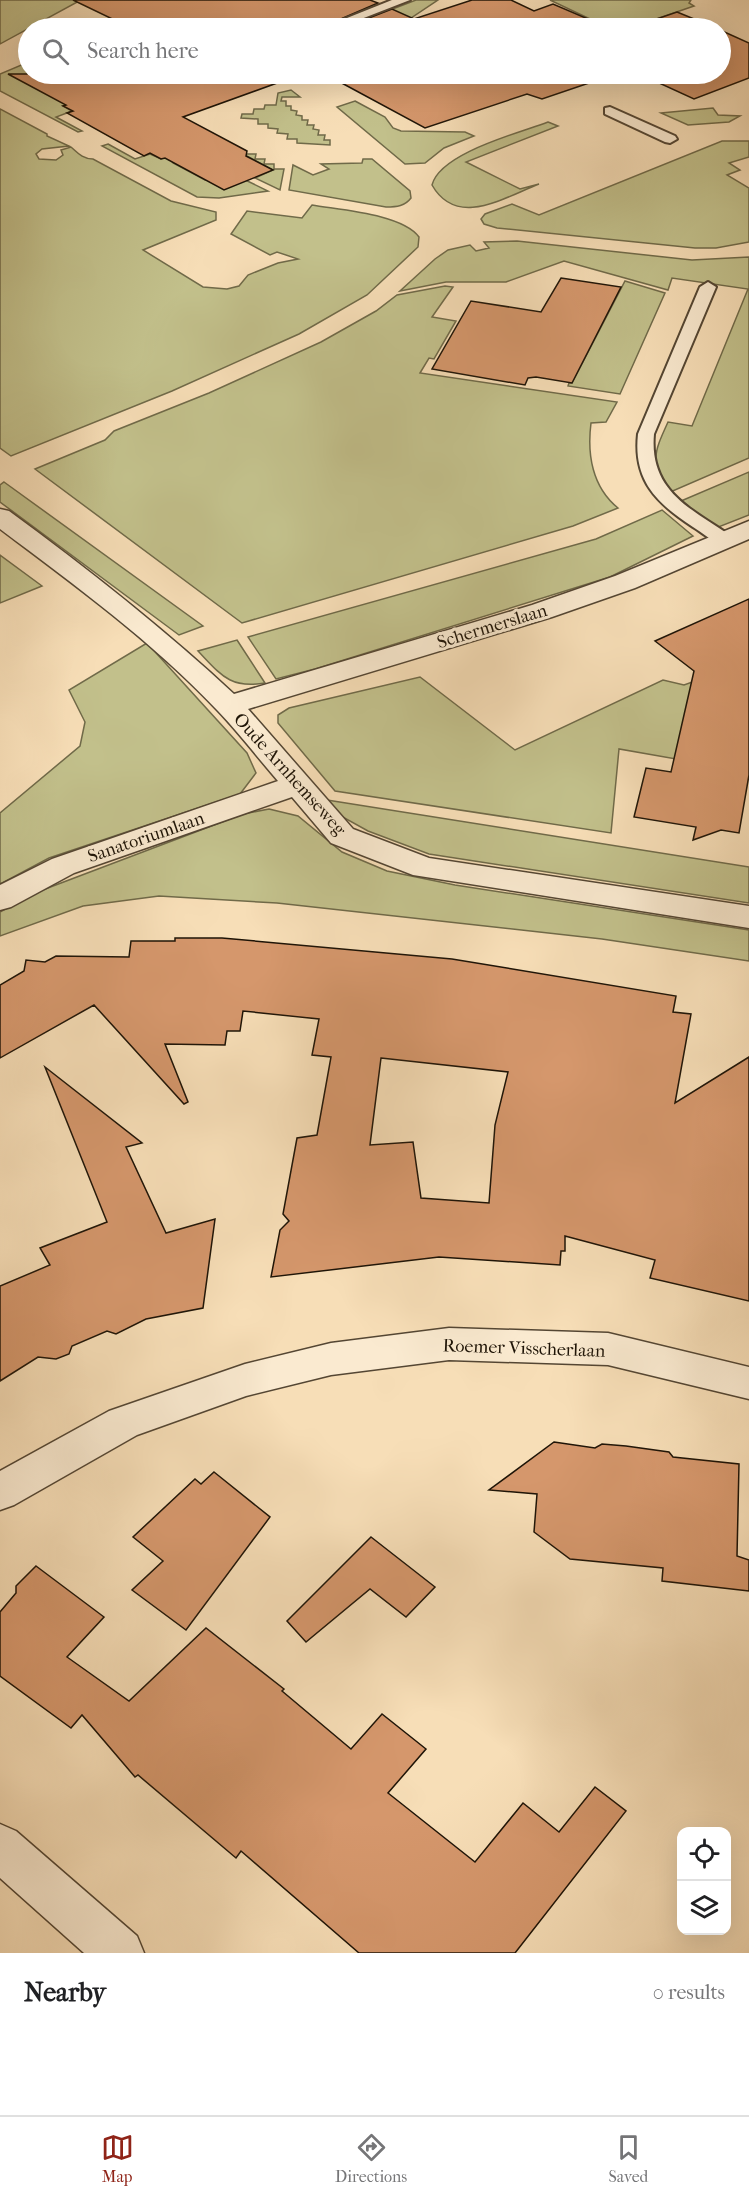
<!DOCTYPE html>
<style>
body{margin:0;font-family:"IM FELL French Canon",serif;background:#f6f6f6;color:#202124}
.controls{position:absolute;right:18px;bottom:18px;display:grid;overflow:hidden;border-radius:12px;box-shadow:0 6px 24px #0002}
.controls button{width:54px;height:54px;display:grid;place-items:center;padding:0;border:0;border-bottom:2px solid #e0e0e0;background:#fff;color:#202124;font:30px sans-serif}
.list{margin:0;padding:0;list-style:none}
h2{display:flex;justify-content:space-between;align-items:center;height:78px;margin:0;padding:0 24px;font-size:26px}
h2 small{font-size:20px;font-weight:400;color:#757577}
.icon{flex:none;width:33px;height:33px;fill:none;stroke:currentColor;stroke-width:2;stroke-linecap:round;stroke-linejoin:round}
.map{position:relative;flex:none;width:749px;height:1953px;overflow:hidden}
.search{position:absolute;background:#fff;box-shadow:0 6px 24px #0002;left:18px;right:18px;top:18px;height:66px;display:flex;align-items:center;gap:15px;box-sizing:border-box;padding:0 21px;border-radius:33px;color:#757577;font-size:22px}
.sheet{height:162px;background:#fff}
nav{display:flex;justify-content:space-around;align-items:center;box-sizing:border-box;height:84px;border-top:2px solid #e0e0e0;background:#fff;font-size:16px;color:#757577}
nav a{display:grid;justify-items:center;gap:3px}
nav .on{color:#8f2418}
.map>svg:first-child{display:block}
</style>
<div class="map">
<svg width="749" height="1953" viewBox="0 0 749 1953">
<rect width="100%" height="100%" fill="#f7deb7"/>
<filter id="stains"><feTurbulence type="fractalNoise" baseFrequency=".00333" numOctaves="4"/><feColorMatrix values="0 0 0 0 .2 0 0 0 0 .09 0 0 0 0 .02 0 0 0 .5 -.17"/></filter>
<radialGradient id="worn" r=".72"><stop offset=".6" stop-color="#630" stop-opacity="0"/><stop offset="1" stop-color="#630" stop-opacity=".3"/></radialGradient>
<!-- green -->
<g fill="#c2c08b" stroke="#706a49" stroke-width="1.5">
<path d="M 0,0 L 98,0 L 79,1 L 0,44 Z"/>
<path d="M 416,0 L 438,0 L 396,28 L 343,28 Z"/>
<path d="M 550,0 L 691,0 L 689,3 L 694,6 L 630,28 L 609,28 Z"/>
<path d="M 26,63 L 28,64 L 28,74 L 43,74 L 26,79 L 70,104 L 63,106 L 72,111 L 56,117 L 82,131 L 78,132 L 0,91 L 0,74 Z"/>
<path d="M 291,90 L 300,97 L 282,97 L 281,101 L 286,101 L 286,106 L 291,106 L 291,110 L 297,111 L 296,115 L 302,116 L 302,120 L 308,120 L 307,125 L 314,125 L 313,129 L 319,130 L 318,135 L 325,135 L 324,140 L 330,140 L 330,145 L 297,143 L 297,139 L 287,139 L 288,134 L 277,133 L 278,129 L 268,128 L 268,124 L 258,124 L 258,119 L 241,118 L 242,114 L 253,114 L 254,109 L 264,109 L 265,105 L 276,105 L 278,93 Z"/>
<path d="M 355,101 L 385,117 L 393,128 L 401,131 L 465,132 L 474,136 L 444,148 L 425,163 L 405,164 L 337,107 Z"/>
<path d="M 713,108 L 718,115 L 740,116 L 729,122 L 688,125 L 661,113 Z"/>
<path d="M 0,109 L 47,134 L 47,136 L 69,146 L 42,149 L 36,154 L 39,159 L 56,160 L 63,155 L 61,150 L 71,147 C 77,152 82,159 93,159 L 171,201 L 216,212 L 216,220 L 143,250 L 203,287 L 227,289 L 239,286 L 248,275 L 278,263 L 298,259 L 277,252 L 270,255 L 231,234 L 247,211 L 302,218 L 312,205 C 340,210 402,214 419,237 L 418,247 L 367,295 L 299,334 L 172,391 L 11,456 L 0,448 Z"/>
<path d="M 548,122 L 558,126 L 466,162 L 520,189 L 539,184 C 505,197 457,229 432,185 C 440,153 519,133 548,122 Z"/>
<path d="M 722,141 L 749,141 L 749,157 L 729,163 L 740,170 L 727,175 L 749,188 L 749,242 L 716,248 L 695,248 L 497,228 L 484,224 L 481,219 L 485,214 L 512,204 L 539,215 Z"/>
<path d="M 108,144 L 135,159 L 150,154 L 161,159 L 168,156 L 173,163 L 205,180 L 237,176 L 268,191 L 219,198 L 197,197 L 102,146 Z"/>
<path d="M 243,154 L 256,154 L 255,159 L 265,159 L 264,164 L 274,164 L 274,169 L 284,169 L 280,190 L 255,178 L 273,170 Z"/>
<path d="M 363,159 L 372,159 L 410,191 L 411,198 C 405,206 397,207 386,207 L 289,190 L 293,165 L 313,175 L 329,169 L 321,164 L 362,163 Z"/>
<path d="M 517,241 L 692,260 L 749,257 L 749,458 L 668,493 C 652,458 652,457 668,422 L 692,426 L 748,289 L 672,278 L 668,290 L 564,261 L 506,282 L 446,282 L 400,291 L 435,259 L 448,250 L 470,245 L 476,251 L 489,248 L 484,242 Z"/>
<path d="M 625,281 L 665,293 L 620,394 L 568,386 L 569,383 L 572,383 Z"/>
<path d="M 445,286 L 453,287 L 432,317 L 456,321 L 434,359 L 429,358 L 420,373 L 617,402 L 606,422 L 591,423 C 587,454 592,487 618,508 L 573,526 L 242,623 L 35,469 L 105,440 L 114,431 L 209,393 L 321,342 L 376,311 L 397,295 Z"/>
<path d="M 749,472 L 749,515 L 716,528 L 681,501 Z"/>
<path d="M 4,482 L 203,626 L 179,635 L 0,502 L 0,485 Z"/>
<path d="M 662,510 L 693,536 L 610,577 L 315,669 L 276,679 L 248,637 L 596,539 Z"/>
<path d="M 0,555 L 42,586 L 0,603 Z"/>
<path d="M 237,640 L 265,683 C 230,689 221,675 198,651 Z"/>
<path d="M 147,643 L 247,753 L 256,773 L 240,794 L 49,858 L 0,884 L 0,813 L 80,746 L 85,722 L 69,690 Z"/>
<path d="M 729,669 L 693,762 L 619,749 L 611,833 L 335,791 L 278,723 L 278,715 L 289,708 L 420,677 L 515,750 L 663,680 L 684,685 Z"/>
<path d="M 327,800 L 749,867 L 749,903 L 429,854 L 368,831 L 339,815 Z"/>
<path d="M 269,809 L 298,816 L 342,852 L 387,871 L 455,885 L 749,930 L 749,961 L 602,939 L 277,903 L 159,896 L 83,906 L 0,936 L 0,912 L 32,894 L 243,814 Z"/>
</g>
<!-- building -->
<g fill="#d5976c" stroke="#1e1407" stroke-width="1.5" fill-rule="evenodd">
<path d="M 73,0 L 370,0 L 378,3 L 320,28 L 131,28 Z"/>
<path d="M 472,0 L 511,0 L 534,11 L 553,4 L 609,28 L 343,28 L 392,9 L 414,19 Z"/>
<path d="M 677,12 L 716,28 L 630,28 L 642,24 Z"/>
<path d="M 720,30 L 749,43 L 749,78 L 694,99 L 644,76 L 614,79 L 589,83 L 542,99 L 527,94 L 425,128 L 325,74 L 720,74 Z"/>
<path d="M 8,74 L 302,74 L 183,117 L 247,151 L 246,156 L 273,170 L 224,190 L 165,158 L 161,159 L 150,153 L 144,156 L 67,113 L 73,111 L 63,106 L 66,105 Z"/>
<path d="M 561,278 L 621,287 L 572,383 L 536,377 L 528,378 L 525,385 L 432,369 L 471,301 L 541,312 Z"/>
<path d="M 749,599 L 749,775 L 739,833 L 721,830 L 693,840 L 696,827 L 634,817 L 646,768 L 671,772 L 694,671 L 655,641 Z"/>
<path d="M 175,938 L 222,938 L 452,959 L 676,996 L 673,1012 L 691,1014 L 675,1103 L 749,1057 L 749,1301 L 650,1278 L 655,1260 L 565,1236 L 565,1251 L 561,1251 L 560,1265 L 439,1257 L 271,1277 L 280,1230 L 289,1221 L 283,1214 L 297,1138 L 317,1135 L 331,1057 L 312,1055 L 319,1019 L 243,1011 L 240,1031 L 227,1031 L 225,1045 L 165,1044 L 188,1102 L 184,1104 L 94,1005 L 0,1058 L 0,985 L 24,971 L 26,960 L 45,962 L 56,956 L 129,957 L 131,941 L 175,941 ZM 381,1058 L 508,1072 L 495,1125 L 489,1203 L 421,1198 L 413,1142 L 370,1145 Z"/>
<path d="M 45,1067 L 142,1143 L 126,1147 L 166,1233 L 215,1219 L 203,1308 L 146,1319 L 116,1334 L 107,1331 L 72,1346 L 69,1354 L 56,1359 L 38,1357 L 0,1381 L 0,1286 L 50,1265 L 40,1248 L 107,1222 Z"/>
<path d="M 554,1442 L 595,1448 L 602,1444 L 626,1446 L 669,1452 L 673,1457 L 739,1464 L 737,1556 L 749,1560 L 749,1591 L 662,1581 L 663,1568 L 570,1559 L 534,1532 L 537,1494 L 489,1490 Z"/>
<path d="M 214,1472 L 270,1517 L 186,1630 L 132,1590 L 163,1561 L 133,1537 L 195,1479 L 201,1484 Z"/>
<path d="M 371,1537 L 435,1587 L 406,1617 L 370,1589 L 306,1642 L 287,1621 Z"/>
<path d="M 36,1566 L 104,1617 L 67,1657 L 129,1701 L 206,1628 L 284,1689 L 282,1691 L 351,1749 L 382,1714 L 426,1749 L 388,1793 L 475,1862 L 523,1803 L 559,1832 L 595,1787 L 626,1811 L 515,1953 L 359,1953 L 241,1851 L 236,1858 L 138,1775 L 135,1777 L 82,1715 L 71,1728 L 0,1676 L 0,1612 L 16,1593 L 16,1586 Z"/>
</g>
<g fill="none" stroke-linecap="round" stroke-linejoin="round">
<defs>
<g id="lane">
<path d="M 392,0 L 410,0 L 338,28 L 322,28 Z"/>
<path d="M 610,107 L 675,136 L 677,139 L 670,143 L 665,142 L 605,114 L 605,108 Z"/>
<path d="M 708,282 L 716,287 L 654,434 C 649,491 690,508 731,536 L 734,540 L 725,545 C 713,543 703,533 693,527 C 656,503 633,480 638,434 L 700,287 Z"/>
</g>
<g id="street">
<path d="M 0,509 L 9,511 C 88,569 163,628 234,694 L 532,605 L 615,576 L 749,521 L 749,539 L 635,588 L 552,617 L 248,709 L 353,829 L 429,858 L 749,906 L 749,928 L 413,875 L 331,843 L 292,797 L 74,873 L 11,907 L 0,910 L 0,885 L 52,859 L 278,781 C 258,758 239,733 218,711 C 153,642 76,586 0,529 Z"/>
<path d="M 449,1328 L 608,1333 L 749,1367 L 749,1399 L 608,1365 L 449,1360 L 331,1375 L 246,1396 L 137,1435 L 14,1505 L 0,1510 L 0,1471 L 109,1411 L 245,1364 L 331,1343 Z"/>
<path d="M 0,1824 L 16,1831 L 137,1936 L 144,1953 L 84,1953 L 0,1878 Z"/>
</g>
</defs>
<!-- lane casing -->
<use href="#lane" stroke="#544633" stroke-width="4"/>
<!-- street casing -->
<use href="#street" stroke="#544633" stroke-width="3"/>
<!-- lane -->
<use href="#lane" fill="#faead0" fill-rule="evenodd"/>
<!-- street -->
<use href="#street" fill="#faead0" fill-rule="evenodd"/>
</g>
<g text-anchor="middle" stroke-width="6" stroke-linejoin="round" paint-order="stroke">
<!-- street labels -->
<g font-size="18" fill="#1e1407" stroke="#faead0">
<text transform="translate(492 626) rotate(-17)" y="6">Schermerslaan</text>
<text transform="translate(290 774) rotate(48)" y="6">Oude Arnhemseweg</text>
<text transform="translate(146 837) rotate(-19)" y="6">Sanatoriumlaan</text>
<text transform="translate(524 1348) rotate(2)" y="6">Roemer Visscherlaan</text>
</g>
</g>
<rect width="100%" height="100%" filter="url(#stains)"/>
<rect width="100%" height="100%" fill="url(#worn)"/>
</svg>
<div class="controls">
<button><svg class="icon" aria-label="locate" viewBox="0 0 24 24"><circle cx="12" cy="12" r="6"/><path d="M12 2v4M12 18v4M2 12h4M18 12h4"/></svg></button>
<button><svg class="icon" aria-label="layers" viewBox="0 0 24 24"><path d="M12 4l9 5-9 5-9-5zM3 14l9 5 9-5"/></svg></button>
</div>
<div class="search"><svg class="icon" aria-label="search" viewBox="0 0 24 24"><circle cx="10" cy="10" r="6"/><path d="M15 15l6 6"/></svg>Search here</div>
</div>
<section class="sheet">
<h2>Nearby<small>0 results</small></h2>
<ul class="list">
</ul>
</section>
<nav>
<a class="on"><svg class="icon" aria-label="map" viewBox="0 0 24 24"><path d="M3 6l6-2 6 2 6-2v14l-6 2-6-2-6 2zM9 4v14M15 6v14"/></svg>Map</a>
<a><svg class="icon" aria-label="directions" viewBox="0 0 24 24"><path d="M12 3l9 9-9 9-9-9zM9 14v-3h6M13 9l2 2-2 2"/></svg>Directions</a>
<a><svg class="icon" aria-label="saved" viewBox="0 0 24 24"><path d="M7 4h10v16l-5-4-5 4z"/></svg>Saved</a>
</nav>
